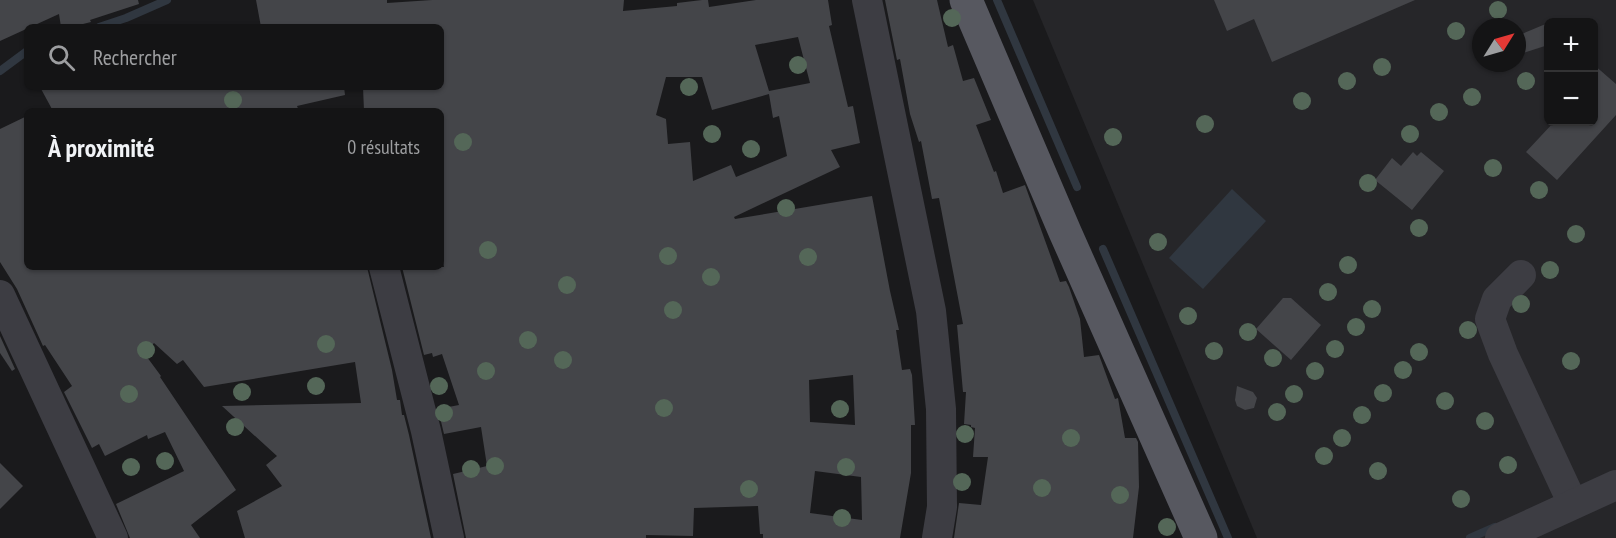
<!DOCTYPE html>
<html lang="fr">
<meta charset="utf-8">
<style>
body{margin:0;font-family:"PT Sans Narrow",sans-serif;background:#212122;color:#f1f3f6}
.controls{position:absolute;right:18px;top:18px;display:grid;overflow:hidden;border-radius:9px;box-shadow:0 2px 4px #0004}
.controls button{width:54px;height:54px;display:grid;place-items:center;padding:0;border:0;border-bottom:2px solid #333334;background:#141415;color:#f1f3f6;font:30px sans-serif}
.compass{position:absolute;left:1472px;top:18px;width:54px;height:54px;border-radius:50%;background:#141415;box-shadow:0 2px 4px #0004;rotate:53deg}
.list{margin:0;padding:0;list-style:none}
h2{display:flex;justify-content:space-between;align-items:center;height:78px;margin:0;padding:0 24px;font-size:26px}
h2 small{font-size:20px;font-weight:400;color:#9d9ea0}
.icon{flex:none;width:33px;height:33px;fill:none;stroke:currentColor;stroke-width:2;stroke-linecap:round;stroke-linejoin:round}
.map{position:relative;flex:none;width:1616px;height:538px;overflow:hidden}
.search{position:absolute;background:#141415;box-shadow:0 2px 4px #0004;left:24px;top:24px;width:420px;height:66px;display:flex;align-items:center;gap:15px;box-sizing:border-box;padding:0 21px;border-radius:9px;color:#9d9ea0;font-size:22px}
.panel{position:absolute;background:#141415;box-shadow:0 2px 4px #0004;left:24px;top:108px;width:420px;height:162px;border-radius:9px}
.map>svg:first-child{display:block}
</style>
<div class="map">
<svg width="1616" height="538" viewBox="0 0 1616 538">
<rect width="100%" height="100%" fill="#1a1a1c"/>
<!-- built -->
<path fill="#262629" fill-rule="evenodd" d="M 1033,0 L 1616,0 L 1616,538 L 1257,538 ZM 1548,22 L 1594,22 L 1594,122 L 1548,122 ZM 1481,27 L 1517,27 L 1517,63 L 1481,63 Z"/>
<!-- water -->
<path fill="#303740" d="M 1232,189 L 1266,221 L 1203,289 L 1169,258 Z"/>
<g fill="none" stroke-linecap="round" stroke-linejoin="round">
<!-- stream -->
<g stroke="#303740" stroke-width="8">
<path d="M 997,0 L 1077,187"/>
<path d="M 99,27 L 126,18 L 167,0"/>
<path d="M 0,71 L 27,51"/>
<path d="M 1103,249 L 1228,538"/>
<path d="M 1470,538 L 1495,527"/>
</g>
</g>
<!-- building -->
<g fill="#444549" fill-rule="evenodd">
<path d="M 0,0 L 138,0 L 139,4 L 90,20 L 91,22 L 71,27 L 61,27 L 59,14 L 0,41 Z"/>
<path d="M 256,0 L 387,0 L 387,3 L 432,0 L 624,0 L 623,11 L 677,6 L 677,3 L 702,0 L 708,0 L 709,7 L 756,0 L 828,0 L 832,25 L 829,26 L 848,107 L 853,106 L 860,143 L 831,150 L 840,167 L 734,217 L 735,219 L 872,196 L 890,291 L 899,330 L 896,330 L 902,370 L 910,369 L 912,375 L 915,425 L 911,425 L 911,473 L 900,538 L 763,538 L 763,534 L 760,534 L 758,506 L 694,508 L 693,536 L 646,535 L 646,538 L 466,538 L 453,474 L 487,466 L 481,427 L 444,434 L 438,409 L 459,405 L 442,354 L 433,357 L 432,353 L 424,355 L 402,267 L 444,267 L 441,244 L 441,111 L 364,111 L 363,87 L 441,87 L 441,27 L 261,27 ZM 798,37 L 810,83 L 769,91 L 755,45 ZM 666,77 L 702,77 L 712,110 L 769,94 L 773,118 L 779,116 L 787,156 L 736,177 L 731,165 L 693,181 L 690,142 L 668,144 L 666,119 L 656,115 ZM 853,375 L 855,425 L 810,422 L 809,380 ZM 815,471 L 861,477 L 862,520 L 810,513 Z"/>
<path d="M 885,0 L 937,0 L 948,47 L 953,45 L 963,81 L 974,78 L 991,120 L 976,125 L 994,172 L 996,171 L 1003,193 L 1025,185 L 1060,282 L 1066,281 L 1069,287 L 1080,319 L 1084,357 L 1099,355 L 1115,399 L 1118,398 L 1125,438 L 1136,438 L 1138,442 L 1139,487 L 1133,538 L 954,538 L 959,503 L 981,505 L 988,457 L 973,457 L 975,428 L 971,427 L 971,425 L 964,424 L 966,392 L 963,392 L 957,325 L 963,324 L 939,198 L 932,199 L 921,141 L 919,142 L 910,114 L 900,59 L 897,60 Z"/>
<path d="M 1214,0 L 1415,0 L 1272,62 L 1254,19 L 1227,31 Z"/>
<path d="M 1548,23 L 1548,45 L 1517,55 L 1517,36 Z"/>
<path d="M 1593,64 L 1616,84 L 1616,115 L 1557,180 L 1526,152 L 1554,122 L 1593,122 Z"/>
<path d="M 40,87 L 344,87 L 345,95 L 297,106 L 299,111 L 53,111 Z"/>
<path d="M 27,116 L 27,267 L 367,267 L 392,370 L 397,400 L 400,400 L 402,415 L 404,415 L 409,435 L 431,538 L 245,538 L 237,511 L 282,486 L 266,465 L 277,456 L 222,406 L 361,403 L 355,362 L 204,387 L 183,360 L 177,364 L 154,343 L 144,353 L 161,376 L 160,377 L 236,490 L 191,525 L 200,538 L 130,538 L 116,504 L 184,471 L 165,432 L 148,439 L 147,435 L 105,456 L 99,444 L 92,448 L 64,392 L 72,386 L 45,345 L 43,346 L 17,289 L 0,262 L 0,129 Z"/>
<path d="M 1413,152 L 1417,156 L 1421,152 L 1444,171 L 1412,210 L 1375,180 L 1392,158 L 1401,166 Z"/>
<path d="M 1283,298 L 1291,298 L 1321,325 L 1291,360 L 1256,329 Z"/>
<path d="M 0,336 L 15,369 L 12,371 L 0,353 Z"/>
<path d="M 1237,386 L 1253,392 L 1257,398 L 1254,408 L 1245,410 L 1237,406 L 1235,400 Z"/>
<path d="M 0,463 L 23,486 L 0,509 Z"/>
</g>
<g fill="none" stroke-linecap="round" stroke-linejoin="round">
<!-- minor -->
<g stroke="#3d3d43" stroke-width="30">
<path d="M 867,0 L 931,311 L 941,409 L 942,507 L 937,538"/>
<path d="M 384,267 L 426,431 L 449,538"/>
<path d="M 1521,275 L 1497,299 L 1490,319 L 1503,354 L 1573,504"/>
<path d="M 0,295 L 113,538"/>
<path d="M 1500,538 L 1616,485"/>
</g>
<!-- major -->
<path stroke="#575860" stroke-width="33" d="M 966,0 L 1065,232 L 1201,538"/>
</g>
<!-- trees -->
<g fill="#546758">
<circle cx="1498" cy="10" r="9"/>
<circle cx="952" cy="18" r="9"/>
<circle cx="1456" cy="31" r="9"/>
<circle cx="798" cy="65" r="9"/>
<circle cx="1382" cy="67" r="9"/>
<circle cx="1347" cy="81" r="9"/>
<circle cx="1526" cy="81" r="9"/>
<circle cx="689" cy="87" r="9"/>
<circle cx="1472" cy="97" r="9"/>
<circle cx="233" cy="100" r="9"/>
<circle cx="1302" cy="101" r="9"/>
<circle cx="1439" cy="112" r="9"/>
<circle cx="1205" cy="124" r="9"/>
<circle cx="712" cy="134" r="9"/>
<circle cx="1410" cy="134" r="9"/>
<circle cx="1113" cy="137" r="9"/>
<circle cx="463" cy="142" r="9"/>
<circle cx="751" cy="149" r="9"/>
<circle cx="1493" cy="168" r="9"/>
<circle cx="1368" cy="183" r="9"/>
<circle cx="1539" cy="190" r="9"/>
<circle cx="786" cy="208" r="9"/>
<circle cx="1419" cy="228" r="9"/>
<circle cx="1576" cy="234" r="9"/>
<circle cx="1158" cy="242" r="9"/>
<circle cx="488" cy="250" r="9"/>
<circle cx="668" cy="256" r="9"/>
<circle cx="808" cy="257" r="9"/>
<circle cx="1348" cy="265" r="9"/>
<circle cx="1550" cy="270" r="9"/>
<circle cx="711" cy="277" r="9"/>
<circle cx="567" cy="285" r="9"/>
<circle cx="1328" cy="292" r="9"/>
<circle cx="1521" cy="304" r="9"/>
<circle cx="1372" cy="309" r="9"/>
<circle cx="673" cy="310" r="9"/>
<circle cx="1188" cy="316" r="9"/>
<circle cx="1356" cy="327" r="9"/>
<circle cx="1468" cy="330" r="9"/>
<circle cx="1248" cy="332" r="9"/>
<circle cx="528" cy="340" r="9"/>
<circle cx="326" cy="344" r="9"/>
<circle cx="1335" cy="349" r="9"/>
<circle cx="146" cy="350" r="9"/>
<circle cx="1214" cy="351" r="9"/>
<circle cx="1419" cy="352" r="9"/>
<circle cx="1273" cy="358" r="9"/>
<circle cx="563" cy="360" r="9"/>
<circle cx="1571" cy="361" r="9"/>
<circle cx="1403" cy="370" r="9"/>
<circle cx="486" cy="371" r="9"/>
<circle cx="1315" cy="371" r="9"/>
<circle cx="316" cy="386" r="9"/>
<circle cx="439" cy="386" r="9"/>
<circle cx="242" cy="392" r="9"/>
<circle cx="1383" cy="393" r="9"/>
<circle cx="129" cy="394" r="9"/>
<circle cx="1294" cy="394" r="9"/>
<circle cx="1445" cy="401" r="9"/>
<circle cx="664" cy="408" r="9"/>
<circle cx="840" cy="409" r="9"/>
<circle cx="1277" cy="412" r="9"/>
<circle cx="444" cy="413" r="9"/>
<circle cx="1362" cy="415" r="9"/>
<circle cx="1485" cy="421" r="9"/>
<circle cx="235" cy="427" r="9"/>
<circle cx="965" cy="434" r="9"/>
<circle cx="1071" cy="438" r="9"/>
<circle cx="1342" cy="438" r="9"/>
<circle cx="1324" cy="456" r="9"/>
<circle cx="165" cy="461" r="9"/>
<circle cx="1508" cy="465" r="9"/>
<circle cx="495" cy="466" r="9"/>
<circle cx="131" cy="467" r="9"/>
<circle cx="846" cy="467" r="9"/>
<circle cx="471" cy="469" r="9"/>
<circle cx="1378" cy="471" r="9"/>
<circle cx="962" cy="482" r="9"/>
<circle cx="1042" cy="488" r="9"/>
<circle cx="749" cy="489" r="9"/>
<circle cx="1120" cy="495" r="9"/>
<circle cx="1461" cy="499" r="9"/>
<circle cx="842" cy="518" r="9"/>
<circle cx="1167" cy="527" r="9"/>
</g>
</svg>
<div class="controls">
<button>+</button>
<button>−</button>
</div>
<svg class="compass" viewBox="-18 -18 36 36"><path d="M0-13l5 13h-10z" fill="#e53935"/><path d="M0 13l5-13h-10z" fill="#9d9ea0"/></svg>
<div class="search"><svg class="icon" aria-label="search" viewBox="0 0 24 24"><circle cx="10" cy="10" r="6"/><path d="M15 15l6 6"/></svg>Rechercher</div>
<section class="panel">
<h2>À proximité<small>0 résultats</small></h2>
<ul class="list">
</ul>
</section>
</div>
